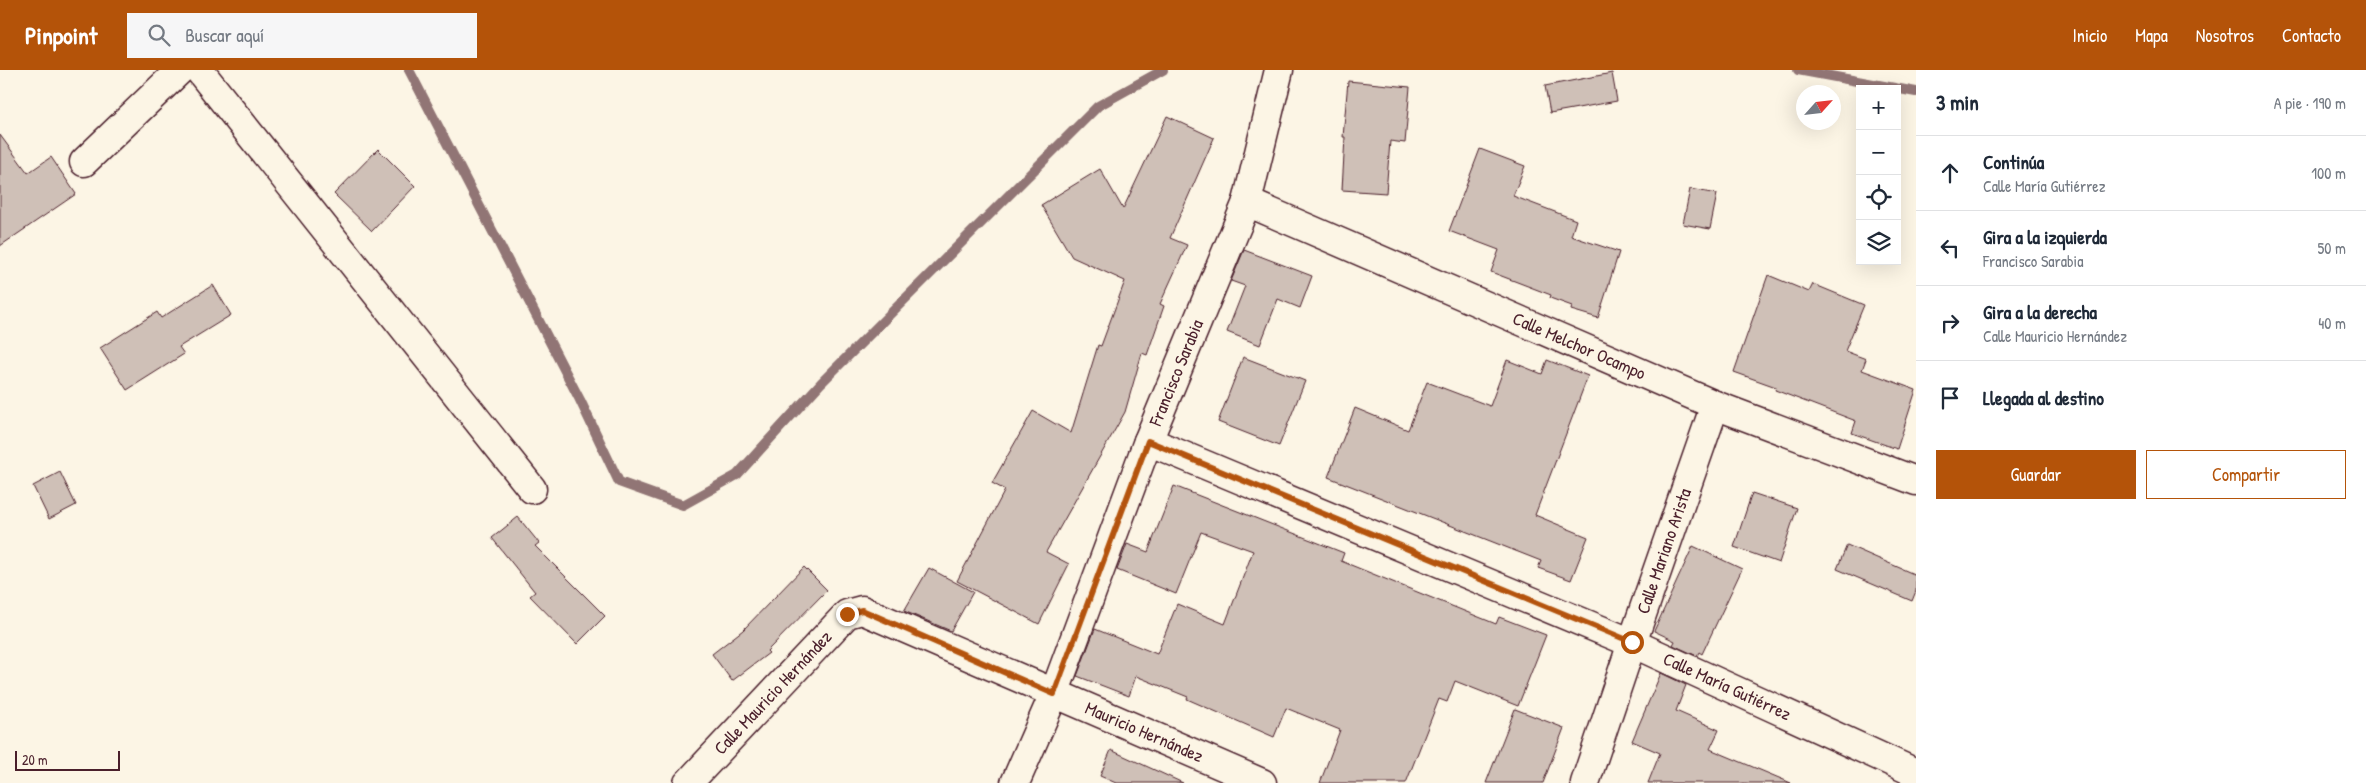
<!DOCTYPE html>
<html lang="es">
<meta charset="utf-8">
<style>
body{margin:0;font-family:"Patrick Hand",sans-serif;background:#f6f6f7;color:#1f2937}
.controls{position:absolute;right:15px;top:15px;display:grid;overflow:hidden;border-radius:0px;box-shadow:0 5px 20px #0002}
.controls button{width:45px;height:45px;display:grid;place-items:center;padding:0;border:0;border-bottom:1px solid #e0e1e3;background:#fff;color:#1f2937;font:25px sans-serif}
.compass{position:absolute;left:1796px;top:15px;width:45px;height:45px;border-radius:50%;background:#fff;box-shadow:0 5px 20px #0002;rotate:63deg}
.scale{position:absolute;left:15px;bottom:12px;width:105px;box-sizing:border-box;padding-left:5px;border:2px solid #4a1f2b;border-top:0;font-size:14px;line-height:18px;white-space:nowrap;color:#4a1f2b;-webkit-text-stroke:4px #fcf5e5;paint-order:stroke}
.stop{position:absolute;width:15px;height:15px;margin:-11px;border:4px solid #b45309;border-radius:50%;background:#fff}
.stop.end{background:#b45309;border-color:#fff;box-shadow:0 1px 5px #0008}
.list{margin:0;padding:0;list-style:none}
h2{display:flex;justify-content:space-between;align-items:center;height:65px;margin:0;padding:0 20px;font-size:21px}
h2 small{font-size:16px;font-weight:400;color:#747a83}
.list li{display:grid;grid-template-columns:32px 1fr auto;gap:15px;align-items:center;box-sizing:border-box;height:75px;padding:0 20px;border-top:1px solid #e0e1e3}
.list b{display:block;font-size:19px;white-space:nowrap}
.list p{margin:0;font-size:16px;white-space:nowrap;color:#747a83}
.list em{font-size:16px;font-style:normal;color:#747a83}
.actions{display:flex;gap:10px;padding:15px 20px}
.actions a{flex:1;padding:11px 0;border:1px solid #b45309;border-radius:0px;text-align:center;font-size:18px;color:#b45309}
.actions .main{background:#b45309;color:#fff}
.icon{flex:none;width:28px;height:28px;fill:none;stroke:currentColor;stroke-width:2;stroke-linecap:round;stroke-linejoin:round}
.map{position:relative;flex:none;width:1916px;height:713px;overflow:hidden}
header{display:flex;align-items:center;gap:30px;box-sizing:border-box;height:70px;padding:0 25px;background:#b45309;color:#fff}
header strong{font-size:24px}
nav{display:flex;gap:28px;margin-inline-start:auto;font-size:18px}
.search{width:350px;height:45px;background:#f6f6f7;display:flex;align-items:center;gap:12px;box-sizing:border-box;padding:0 18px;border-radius:0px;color:#747a83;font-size:19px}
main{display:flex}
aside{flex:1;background:#fff}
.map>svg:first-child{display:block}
</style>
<header>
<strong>Pinpoint</strong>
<div class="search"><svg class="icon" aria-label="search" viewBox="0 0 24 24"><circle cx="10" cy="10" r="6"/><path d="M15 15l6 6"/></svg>Buscar aquí</div>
<nav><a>Inicio</a><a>Mapa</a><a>Nosotros</a><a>Contacto</a></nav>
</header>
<main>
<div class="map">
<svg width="1916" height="713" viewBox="0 0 1916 713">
<rect width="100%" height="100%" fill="#fcf5e5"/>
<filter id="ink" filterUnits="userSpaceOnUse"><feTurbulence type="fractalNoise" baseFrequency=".02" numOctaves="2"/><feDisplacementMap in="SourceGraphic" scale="10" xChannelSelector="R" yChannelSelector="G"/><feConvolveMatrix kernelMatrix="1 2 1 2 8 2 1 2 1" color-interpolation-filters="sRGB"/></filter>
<g filter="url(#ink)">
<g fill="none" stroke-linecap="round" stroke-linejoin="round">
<!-- stream -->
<g stroke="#917474" stroke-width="10">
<path d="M 409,0 L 580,330 L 619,412 L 683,435 L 737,405 L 821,313 L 1098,36 L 1163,0"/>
<path d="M 1798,0 L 1916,22"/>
</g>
</g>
<!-- building -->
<g fill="#cfc0b7" stroke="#4a1f2b">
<path d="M 1612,3 L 1617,31 L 1550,43 L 1545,16 Z"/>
<path d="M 1348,11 L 1410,17 L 1405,73 L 1390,71 L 1386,123 L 1342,120 L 1345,67 L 1343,67 Z"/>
<path d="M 1167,46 L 1214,68 L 1170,168 L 1187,175 L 1160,234 L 1164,236 L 1147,285 L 1142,283 L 1125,342 L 1046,482 L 1069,494 L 1039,554 L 957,511 L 1005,420 L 992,413 L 1033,341 L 1071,363 L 1098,275 L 1101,276 L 1125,211 L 1072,187 L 1041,135 L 1100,99 L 1123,139 Z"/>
<path d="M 0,65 L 28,103 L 51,87 L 76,124 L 0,176 Z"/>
<path d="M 378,79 L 415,116 L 372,161 L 334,124 Z"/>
<path d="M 1480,79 L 1525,96 L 1513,126 L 1576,150 L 1571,166 L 1619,182 L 1598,248 L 1571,240 L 1572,236 L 1550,228 L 1551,225 L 1491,202 L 1499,180 L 1449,161 Z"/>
<path d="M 1690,119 L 1717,124 L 1710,159 L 1683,154 Z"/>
<path d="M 1244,180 L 1312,206 L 1300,238 L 1278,229 L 1260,275 L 1227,262 L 1245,216 L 1231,211 Z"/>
<path d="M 1768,205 L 1809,222 L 1813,214 L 1864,235 L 1845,281 L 1866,289 L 1862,300 L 1916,320 L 1897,379 L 1852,363 L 1856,351 L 1775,320 L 1776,317 L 1734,302 Z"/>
<path d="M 213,215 L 231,245 L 179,277 L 184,284 L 127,320 L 100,278 L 157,242 L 161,248 Z"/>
<path d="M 1243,287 L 1305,311 L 1279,376 L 1218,352 Z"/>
<path d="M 1507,290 L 1542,304 L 1547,290 L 1588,306 L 1535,445 L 1588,467 L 1571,510 L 1538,498 L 1541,491 L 1328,407 L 1355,338 L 1408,360 L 1427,312 L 1490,336 Z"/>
<path d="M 60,402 L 76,435 L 49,449 L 33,416 Z"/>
<path d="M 1174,416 L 1344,483 L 1341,491 L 1496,554 L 1499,547 L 1546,565 L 1518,636 L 1455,611 L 1447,632 L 1439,629 L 1406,713 L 1320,713 L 1340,660 L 1286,638 L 1274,667 L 1187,629 L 1188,627 L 1136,606 L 1129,626 L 1077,606 L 1095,559 L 1157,584 L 1177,534 L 1225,554 L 1253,481 L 1201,462 L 1176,524 L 1117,500 L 1127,474 L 1148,482 Z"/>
<path d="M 1752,423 L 1797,438 L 1779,493 L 1734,477 Z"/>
<path d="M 518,447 L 539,473 L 535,476 L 605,546 L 577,574 L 530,526 L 535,522 L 492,468 Z"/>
<path d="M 1847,475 L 1916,505 L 1916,521 L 1912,531 L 1837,499 Z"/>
<path d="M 1693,476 L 1742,499 L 1702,584 L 1699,582 L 1697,586 L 1673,575 L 1675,571 L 1654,561 Z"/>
<path d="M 804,497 L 827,520 L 767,581 L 769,583 L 732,611 L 712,584 L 743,560 Z"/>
<path d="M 929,498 L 973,522 L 951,561 L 904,541 Z"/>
<path d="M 1661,603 L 1686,615 L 1676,641 L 1719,660 L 1710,679 L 1791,713 L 1648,713 L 1660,683 L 1632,671 Z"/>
<path d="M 1515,639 L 1564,658 L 1543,713 L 1486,713 Z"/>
<path d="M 1111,680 L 1183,713 L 1116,713 L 1100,706 Z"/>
</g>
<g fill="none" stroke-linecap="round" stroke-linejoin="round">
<defs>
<g id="street">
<path d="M 199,0 L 532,419"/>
<path d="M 84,92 L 180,0"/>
<path id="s1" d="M 1247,132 L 1715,335 L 1916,411"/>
<path id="s2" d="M 1148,371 L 1632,573 L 1916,703"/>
<path id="s3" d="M 688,713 L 847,544 L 862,540 L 1262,713"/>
<path id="s4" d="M 1015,713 L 1054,624 L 1148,371 L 1247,132 L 1279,0"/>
<path id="s5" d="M 1585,713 L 1632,573 L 1715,335"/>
</g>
</defs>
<!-- street casing -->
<use href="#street" stroke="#4a1f2b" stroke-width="31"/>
<!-- street -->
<use href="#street" stroke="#fcf5e5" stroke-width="28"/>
</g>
</g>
<g fill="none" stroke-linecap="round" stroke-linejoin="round" filter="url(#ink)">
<!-- route -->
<path stroke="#b45309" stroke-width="6" d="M 847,544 L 862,540 L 1054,624 L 1148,371 L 1632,572"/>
</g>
<g text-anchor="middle" stroke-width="4" stroke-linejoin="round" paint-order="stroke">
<!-- street labels -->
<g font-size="18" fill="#4a1f2b" stroke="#fcf5e5">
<text dy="6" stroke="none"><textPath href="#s1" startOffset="362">Calle Melchor Ocampo</textPath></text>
<text dy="6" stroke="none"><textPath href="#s4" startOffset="441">Francisco Sarabia</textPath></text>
<text dy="6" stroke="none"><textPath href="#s5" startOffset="245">Calle Mariano Arista</textPath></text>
<text dy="6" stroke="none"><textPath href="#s2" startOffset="629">Calle María Gutiérrez</textPath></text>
<text dy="6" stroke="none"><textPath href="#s3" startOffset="124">Calle Mauricio Hernández</textPath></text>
<text dy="6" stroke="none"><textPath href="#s3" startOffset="555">Mauricio Hernández</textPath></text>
</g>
</g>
</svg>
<div class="controls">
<button>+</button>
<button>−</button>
<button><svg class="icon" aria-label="locate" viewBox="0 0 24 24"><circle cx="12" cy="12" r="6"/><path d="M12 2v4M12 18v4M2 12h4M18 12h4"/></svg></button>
<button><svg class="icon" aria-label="layers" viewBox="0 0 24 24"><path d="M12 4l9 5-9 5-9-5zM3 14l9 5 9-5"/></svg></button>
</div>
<svg class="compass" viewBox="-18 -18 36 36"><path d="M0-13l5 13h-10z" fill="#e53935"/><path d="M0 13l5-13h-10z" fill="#747a83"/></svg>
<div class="scale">20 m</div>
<div class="stop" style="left:1632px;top:572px"></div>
<div class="stop end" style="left:847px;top:544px"></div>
</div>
<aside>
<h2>3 min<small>A pie · 190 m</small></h2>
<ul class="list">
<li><svg class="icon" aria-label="ahead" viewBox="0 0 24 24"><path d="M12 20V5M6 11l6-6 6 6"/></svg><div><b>Continúa</b><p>Calle María Gutiérrez</p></div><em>100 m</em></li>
<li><svg class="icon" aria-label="left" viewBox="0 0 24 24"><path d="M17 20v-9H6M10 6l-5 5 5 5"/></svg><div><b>Gira a la izquierda</b><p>Francisco Sarabia</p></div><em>50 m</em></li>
<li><svg class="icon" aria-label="right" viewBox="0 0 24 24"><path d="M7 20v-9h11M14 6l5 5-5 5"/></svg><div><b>Gira a la derecha</b><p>Calle Mauricio Hernández</p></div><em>40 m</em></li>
<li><svg class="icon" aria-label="arrive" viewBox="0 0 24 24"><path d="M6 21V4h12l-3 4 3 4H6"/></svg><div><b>Llegada al destino</b></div></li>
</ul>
<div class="actions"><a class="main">Guardar</a><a>Compartir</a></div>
</aside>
</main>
